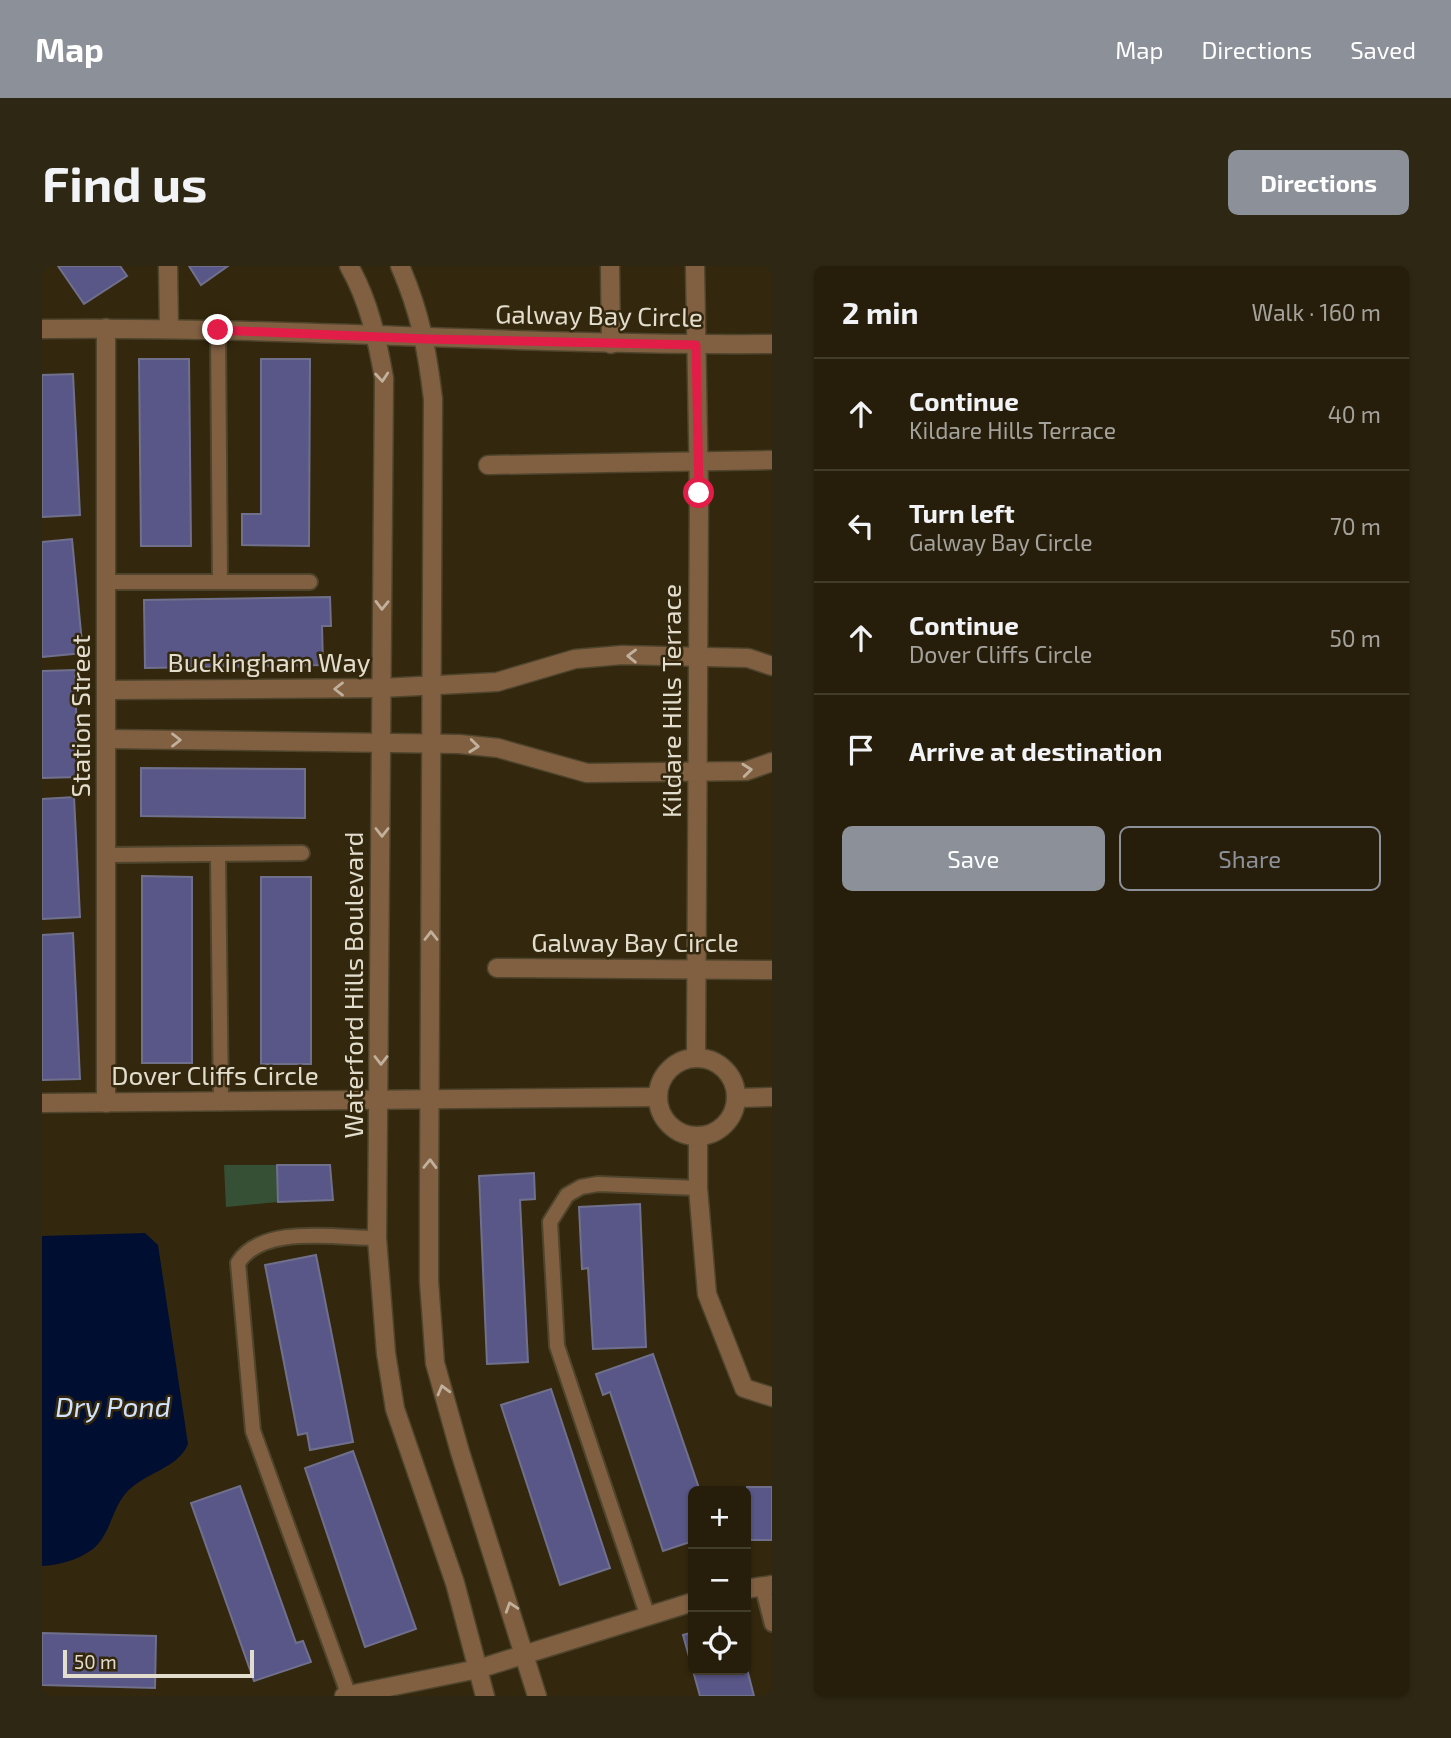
<!DOCTYPE html>
<meta charset="utf-8">
<style>
body{margin:0;font-family:"Exo 2",sans-serif;background:#2e2713;color:#f1f3f6}
.controls{position:absolute;right:21px;bottom:21px;display:grid;overflow:hidden;border-radius:10px;box-shadow:0 2px 5px #0004}
.controls button{width:63px;height:63px;display:grid;place-items:center;padding:0;border:0;border-bottom:2px solid #423c2b;background:#261e0a;color:#f1f3f6;font:35px sans-serif}
.scale{position:absolute;left:21px;bottom:18px;width:191px;box-sizing:border-box;padding-left:7px;border:4px solid #e3ddcd;border-top:0;font-size:19px;line-height:24px;white-space:nowrap;color:#e3ddcd;-webkit-text-stroke:5px #33280e;paint-order:stroke}
.stop{position:absolute;width:21px;height:21px;margin:-16px;border:5px solid #e11d48;border-radius:50%;background:#fff}
.stop.end{background:#e11d48;border-color:#fff;box-shadow:0 2px 7px #0008}
.list{margin:0;padding:0;list-style:none}
h2{display:flex;justify-content:space-between;align-items:center;height:91px;margin:0;padding:0 28px;font-size:30px}
h2 small{font-size:23px;font-weight:400;color:#a4a29c}
.list li{display:grid;grid-template-columns:46px 1fr auto;gap:21px;align-items:center;box-sizing:border-box;height:112px;padding:0 28px;border-top:2px solid #423c2b}
.list b{display:block;font-size:26px;white-space:nowrap}
.list p{margin:0;font-size:23px;white-space:nowrap;color:#a4a29c}
.list em{font-size:23px;font-style:normal;color:#a4a29c}
.actions{display:flex;gap:14px;padding:21px 28px}
.actions a{flex:1;padding:16px 0;border:2px solid #8c9099;border-radius:10px;text-align:center;font-size:24px;color:#8c9099}
.actions .main{background:#8c9099;color:#fff}
.icon{flex:none;width:38px;height:38px;fill:none;stroke:currentColor;stroke-width:2;stroke-linecap:round;stroke-linejoin:round}
.map{position:relative;flex:none;width:730px;height:1430px;overflow:hidden;border-radius:10px}
header{display:flex;align-items:center;gap:42px;box-sizing:border-box;height:98px;padding:0 35px;background:#8c9099;color:#fff}
header strong{font-size:33px}
nav{display:flex;gap:38px;margin-inline-start:auto;font-size:24px}
.intro{display:flex;align-items:center;justify-content:space-between;box-sizing:border-box;height:168px;padding:0 42px}
h1{margin:0;font-size:49px}
.button{padding:18px 32px;border-radius:10px;background:#8c9099;color:#fff;font-size:24px;font-weight:700}
main{display:flex;gap:42px;padding:0 42px}
aside{flex:1;background:#261e0a;border-radius:10px;box-shadow:0 2px 5px #0004}
.map>svg:first-child{display:block}
</style>
<header>
<strong>Map</strong>
<nav><a>Map</a><a>Directions</a><a>Saved</a></nav>
</header>
<div class="intro"><h1>Find us</h1><a class="button">Directions</a></div>
<main>
<div class="map">
<svg width="730" height="1430" viewBox="0 0 730 1430">
<rect width="100%" height="100%" fill="#33280e"/>
<!-- green -->
<path fill="#365035" d="M 182,899 L 235,899 L 236,936 L 184,941 Z"/>
<!-- water -->
<path fill="#000e32" d="M 103,967 L 116,979 L 146,1178 C 136,1203 101,1207 84,1227 C 69,1244 69,1268 51,1283 C 36,1294 18,1299 0,1300 L 0,970 Z"/>
<!-- building -->
<g fill="#595787" stroke="#70708c" stroke-width="2">
<path d="M 16,0 L 78,0 L 85,10 L 42,38 Z"/>
<path d="M 147,0 L 186,0 L 159,19 Z"/>
<path d="M 97,93 L 147,93 L 149,280 L 99,280 Z"/>
<path d="M 219,93 L 268,93 L 267,280 L 200,279 L 200,248 L 219,248 Z"/>
<path d="M 31,108 L 38,249 L 0,251 L 0,109 Z"/>
<path d="M 30,273 L 41,387 L 0,391 L 0,276 Z"/>
<path d="M 288,331 L 289,360 L 280,360 L 281,399 L 103,402 L 102,334 Z"/>
<path d="M 33,404 L 36,511 L 0,512 L 0,405 Z"/>
<path d="M 99,502 L 263,503 L 263,552 L 99,550 Z"/>
<path d="M 32,531 L 38,651 L 0,653 L 0,533 Z"/>
<path d="M 100,610 L 150,611 L 150,797 L 100,797 Z"/>
<rect x="219" y="611" width="50" height="187"/>
<path d="M 31,667 L 38,813 L 0,814 L 0,669 Z"/>
<path d="M 235,899 L 288,899 L 291,934 L 236,936 Z"/>
<path d="M 492,907 L 493,933 L 478,934 L 486,1096 L 445,1098 L 437,910 Z"/>
<path d="M 598,938 L 604,1081 L 551,1083 L 546,1002 L 540,1003 L 537,941 Z"/>
<path d="M 274,989 L 311,1176 L 268,1184 L 265,1167 L 256,1169 L 223,999 Z"/>
<path d="M 611,1088 L 658,1225 L 651,1225 L 651,1275 L 621,1285 L 568,1126 L 561,1129 L 554,1108 Z"/>
<path d="M 509,1123 L 568,1302 L 518,1319 L 459,1139 Z"/>
<path d="M 311,1185 L 374,1363 L 323,1381 L 263,1202 Z"/>
<path d="M 198,1220 L 254,1377 L 261,1375 L 269,1396 L 212,1415 L 149,1237 Z"/>
<rect x="705" y="1221" width="25" height="53"/>
<path d="M 651,1366 L 651,1404 L 704,1404 L 704,1399 L 712,1430 L 658,1430 L 641,1369 Z"/>
<path d="M 0,1367 L 114,1370 L 113,1422 L 0,1419 Z"/>
</g>
<g fill="none" stroke-linecap="round" stroke-linejoin="round">
<defs>
<g id="service">
<path d="M 176,64 L 178,316"/>
<path d="M 65,316 L 268,316"/>
<path d="M 66,589 L 260,587"/>
<path d="M 176,590 L 179,837"/>
<path d="M 720,1319 L 730,1358"/>
<path d="M 605,1348 L 515,1080 L 508,956 L 525,929 L 539,921 L 556,918 L 656,922"/>
<path d="M 307,1430 L 211,1165 L 196,997 C 220,958 294,972 335,972"/>
</g>
<g id="minor">
<path d="M 126,0 L 127,62"/>
<path d="M 568,0 L 569,78"/>
<path d="M 653,0 L 657,227 L 654,792"/>
<path d="M 0,63 C 243,60 486,80 730,78"/>
<path d="M 446,199 L 730,194"/>
<path d="M 65,424 L 339,422 L 455,416 L 533,393 L 580,389 L 706,392 L 730,400"/>
<path d="M 66,473 L 417,478 L 456,482 L 545,507 L 704,505 L 730,496"/>
<path d="M 455,702 L 730,704"/>
<circle cx="655" cy="831" r="39"/>
<path d="M 694,832 L 730,831"/>
<path d="M 0,837 L 616,831"/>
<path d="M 64,837 L 64,62"/>
<path d="M 656,870 L 656,922 L 665,1028 L 702,1122 L 730,1131"/>
<path d="M 704,1323 L 730,1319"/>
<path d="M 302,1430 L 436,1403 L 651,1336"/>
</g>
<g id="tertiary">
<path d="M 307,0 C 327,35 335,73 342,112 L 335,972 L 344,1087 L 353,1143 L 413,1317 L 443,1430"/>
<path d="M 358,0 C 378,46 385,83 391,133 L 387,930 L 387,1015 L 393,1097 L 418,1186 L 495,1430"/>
</g>
</defs>
<!-- service casing -->
<use href="#service" stroke="#4f452d" stroke-width="18"/>
<!-- minor casing -->
<use href="#minor" stroke="#4f452d" stroke-width="21"/>
<!-- tertiary casing -->
<use href="#tertiary" stroke="#4f452d" stroke-width="21"/>
<!-- service -->
<use href="#service" stroke="#816042" stroke-width="14"/>
<!-- minor -->
<use href="#minor" stroke="#816042" stroke-width="18"/>
<!-- tertiary -->
<use href="#tertiary" stroke="#816042" stroke-width="18"/>
</g>
<!-- one-way arrows -->
<defs><path id="oneway-chevron" d="M-2-3.5L2.5 0L-2 3.5" fill="none" stroke-width="1.6" stroke-linecap="round" stroke-linejoin="round" transform="scale(1.75)"/></defs>
<g stroke="#c1b19c">
<use href="#oneway-chevron" transform="translate(340 111) rotate(85)"/>
<use href="#oneway-chevron" transform="translate(340 339) rotate(91)"/>
<use href="#oneway-chevron" transform="translate(590 390) rotate(-179)"/>
<use href="#oneway-chevron" transform="translate(297 423) rotate(180)"/>
<use href="#oneway-chevron" transform="translate(134 474)"/>
<use href="#oneway-chevron" transform="translate(432 480) rotate(6)"/>
<use href="#oneway-chevron" transform="translate(705 504) rotate(-6)"/>
<use href="#oneway-chevron" transform="translate(340 566) rotate(90)"/>
<use href="#oneway-chevron" transform="translate(389 670) rotate(-90)"/>
<use href="#oneway-chevron" transform="translate(339 794) rotate(90)"/>
<use href="#oneway-chevron" transform="translate(388 898) rotate(-89)"/>
<use href="#oneway-chevron" transform="translate(401 1124) rotate(-105)"/>
<use href="#oneway-chevron" transform="translate(469 1341) rotate(-108)"/>
</g>
<g fill="none" stroke-linecap="round" stroke-linejoin="round">
<!-- route -->
<path stroke="#e11d48" stroke-width="9" d="M 176,64 L 384,73 L 654,79 L 657,227"/>
</g>
<g text-anchor="middle" stroke-width="5" stroke-linejoin="round" paint-order="stroke">
<!-- street labels -->
<g font-size="26" fill="#e3ddcd" stroke="#33280e">
<text transform="translate(557 50) rotate(1)" y="9">Galway Bay Circle</text>
<text x="227" y="406">Buckingham Way</text>
<text transform="translate(630 435) rotate(-90)" y="9">Kildare Hills Terrace</text>
<text transform="translate(39 450) rotate(-90)" y="9">Station Street</text>
<text x="593" y="686">Galway Bay Circle</text>
<text transform="translate(312 719) rotate(-90)" y="9">Waterford Hills Boulevard</text>
<text x="173" y="819">Dover Cliffs Circle</text>
</g>
<!-- water labels -->
<g font-size="28" font-style="italic" fill="#d0e2fe" stroke="#33280e">
<text x="71" y="1151">Dry Pond</text>
</g>
</g>
</svg>
<div class="controls">
<button>+</button>
<button>−</button>
<button><svg class="icon" aria-label="locate" viewBox="0 0 24 24"><circle cx="12" cy="12" r="6"/><path d="M12 2v4M12 18v4M2 12h4M18 12h4"/></svg></button>
</div>
<div class="scale">50 m</div>
<div class="stop" style="left:657px;top:227px"></div>
<div class="stop end" style="left:176px;top:64px"></div>
</div>
<aside>
<h2>2 min<small>Walk · 160 m</small></h2>
<ul class="list">
<li><svg class="icon" aria-label="ahead" viewBox="0 0 24 24"><path d="M12 20V5M6 11l6-6 6 6"/></svg><div><b>Continue</b><p>Kildare Hills Terrace</p></div><em>40 m</em></li>
<li><svg class="icon" aria-label="left" viewBox="0 0 24 24"><path d="M17 20v-9H6M10 6l-5 5 5 5"/></svg><div><b>Turn left</b><p>Galway Bay Circle</p></div><em>70 m</em></li>
<li><svg class="icon" aria-label="ahead" viewBox="0 0 24 24"><path d="M12 20V5M6 11l6-6 6 6"/></svg><div><b>Continue</b><p>Dover Cliffs Circle</p></div><em>50 m</em></li>
<li><svg class="icon" aria-label="arrive" viewBox="0 0 24 24"><path d="M6 21V4h12l-3 4 3 4H6"/></svg><div><b>Arrive at destination</b></div></li>
</ul>
<div class="actions"><a class="main">Save</a><a>Share</a></div>
</aside>
</main>
